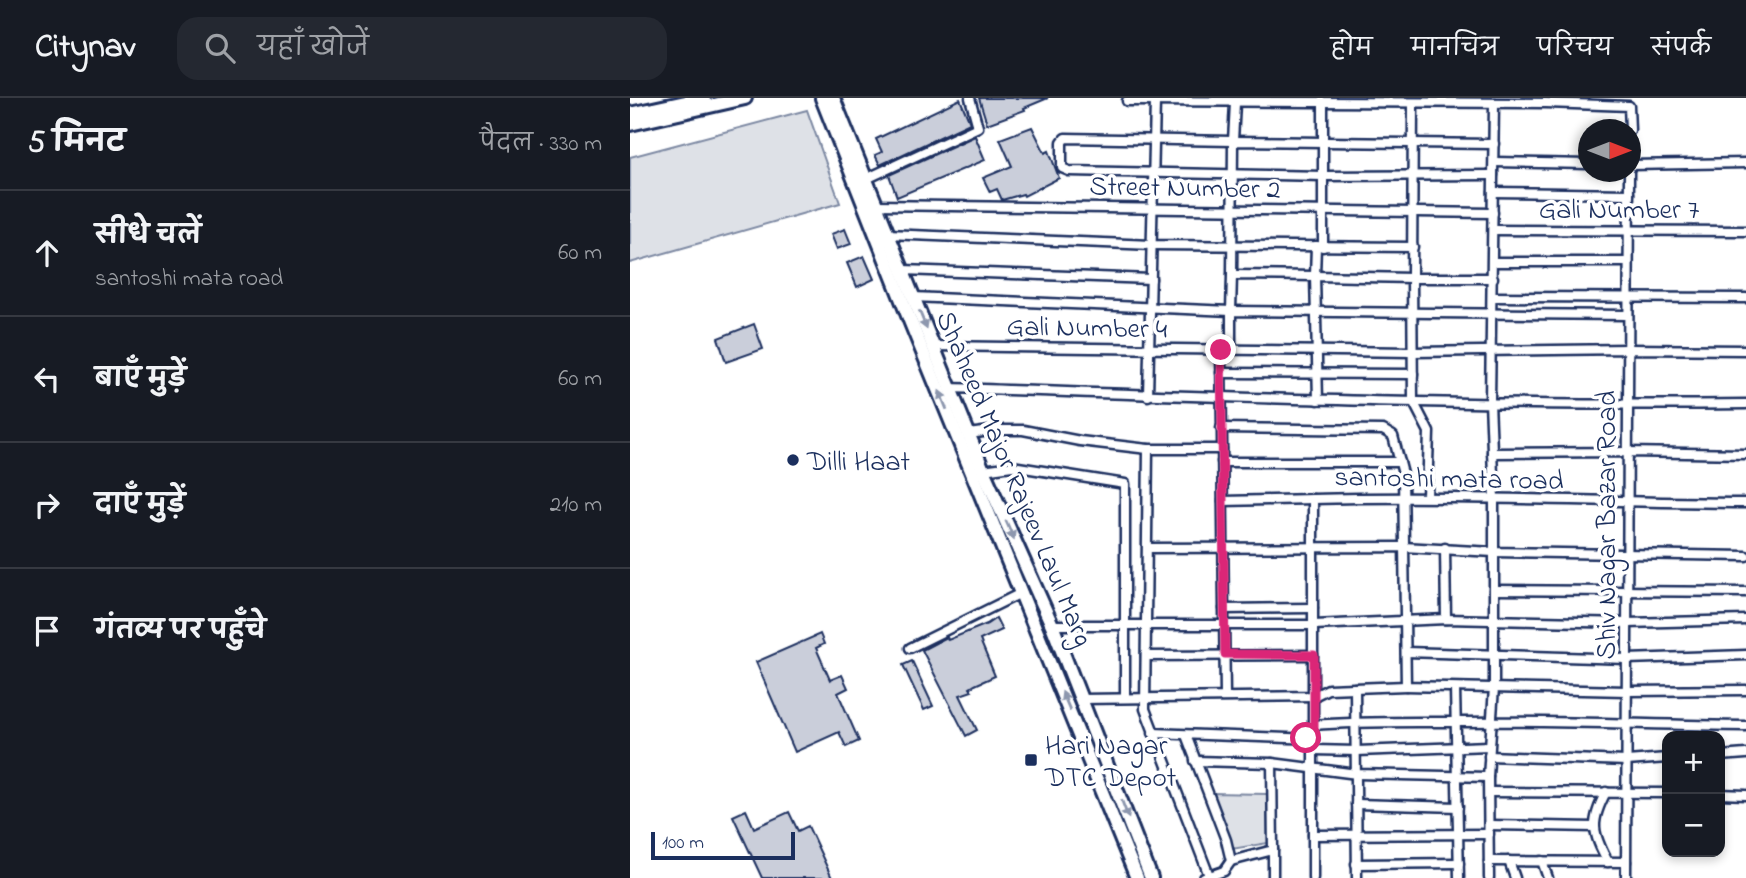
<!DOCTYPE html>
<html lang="hi">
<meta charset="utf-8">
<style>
body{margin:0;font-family:"Indie Flower","Playpen Sans Deva",sans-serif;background:#242831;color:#f1f3f6}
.controls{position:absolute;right:21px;bottom:21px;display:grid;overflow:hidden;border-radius:14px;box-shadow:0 4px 10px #0003}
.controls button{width:63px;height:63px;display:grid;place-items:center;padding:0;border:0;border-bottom:2px solid #363941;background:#171b24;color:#f1f3f6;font:35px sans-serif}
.compass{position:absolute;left:948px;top:21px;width:63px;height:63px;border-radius:50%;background:#171b24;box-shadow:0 4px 10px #0003;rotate:90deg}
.scale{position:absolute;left:21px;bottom:18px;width:144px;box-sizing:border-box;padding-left:7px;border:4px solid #1b2f5e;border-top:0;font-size:19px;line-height:24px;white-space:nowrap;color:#1b2f5e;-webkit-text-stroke:5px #fff;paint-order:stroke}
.stop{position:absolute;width:21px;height:21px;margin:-16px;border:5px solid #db2777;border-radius:50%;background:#fff}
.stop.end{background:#db2777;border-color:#fff;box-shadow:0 2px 7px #0008}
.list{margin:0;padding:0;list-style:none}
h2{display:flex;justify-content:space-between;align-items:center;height:91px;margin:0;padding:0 28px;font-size:30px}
h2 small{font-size:23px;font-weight:400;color:#9ea1a6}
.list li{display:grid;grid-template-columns:46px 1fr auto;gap:21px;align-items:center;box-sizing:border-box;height:126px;padding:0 28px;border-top:2px solid #363941}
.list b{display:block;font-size:26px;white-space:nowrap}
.list p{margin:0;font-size:23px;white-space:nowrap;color:#9ea1a6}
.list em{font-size:23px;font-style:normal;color:#9ea1a6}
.icon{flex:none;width:38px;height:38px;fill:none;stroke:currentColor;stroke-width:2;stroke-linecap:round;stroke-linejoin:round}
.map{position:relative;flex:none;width:1116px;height:780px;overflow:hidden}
header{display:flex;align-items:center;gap:42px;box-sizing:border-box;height:98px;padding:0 35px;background:#171b24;border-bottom:2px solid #363941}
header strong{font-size:33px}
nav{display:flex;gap:38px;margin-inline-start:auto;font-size:24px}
.search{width:490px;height:63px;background:#242831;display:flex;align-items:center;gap:18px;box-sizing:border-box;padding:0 24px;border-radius:21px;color:#9ea1a6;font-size:26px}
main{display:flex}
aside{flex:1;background:#171b24}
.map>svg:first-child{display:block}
</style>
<header>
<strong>Citynav</strong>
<div class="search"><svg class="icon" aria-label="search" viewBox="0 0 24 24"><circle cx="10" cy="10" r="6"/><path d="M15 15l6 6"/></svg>यहाँ खोजें</div>
<nav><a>होम</a><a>मानचित्र</a><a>परिचय</a><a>संपर्क</a></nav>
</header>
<main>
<aside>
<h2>5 मिनट<small>पैदल · 330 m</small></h2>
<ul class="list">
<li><svg class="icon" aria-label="ahead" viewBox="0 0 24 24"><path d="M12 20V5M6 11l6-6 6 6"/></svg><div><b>सीधे चलें</b><p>santoshi mata road</p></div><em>60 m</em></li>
<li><svg class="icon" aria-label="left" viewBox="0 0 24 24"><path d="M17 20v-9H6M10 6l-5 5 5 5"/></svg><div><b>बाएँ मुड़ें</b></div><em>60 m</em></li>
<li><svg class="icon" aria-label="right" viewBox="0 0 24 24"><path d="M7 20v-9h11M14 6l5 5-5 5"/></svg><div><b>दाएँ मुड़ें</b></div><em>210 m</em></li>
<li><svg class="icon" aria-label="arrive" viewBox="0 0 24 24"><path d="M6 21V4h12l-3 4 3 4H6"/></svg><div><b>गंतव्य पर पहुँचे</b></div></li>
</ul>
</aside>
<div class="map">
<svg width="1116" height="780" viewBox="0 0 1116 780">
<rect width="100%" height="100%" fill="#fff"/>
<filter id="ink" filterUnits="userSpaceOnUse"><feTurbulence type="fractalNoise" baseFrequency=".0143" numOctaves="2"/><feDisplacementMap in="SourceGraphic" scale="14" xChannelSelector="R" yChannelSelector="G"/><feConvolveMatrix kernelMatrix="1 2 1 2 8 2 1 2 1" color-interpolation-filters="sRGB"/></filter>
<g filter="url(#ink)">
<!-- green -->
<g fill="#dee1e7" stroke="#7c88a2" stroke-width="2">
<path d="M 177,12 L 210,105 L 0,165 L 0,59 Z"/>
<path d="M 579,695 L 637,696 L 638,745 L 602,751 Z"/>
</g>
<!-- building -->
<g fill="#caceda" stroke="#1b2f5e" stroke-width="2">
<path d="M 349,0 L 418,0 L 394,10 L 395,12 L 357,26 Z"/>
<path d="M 330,1 L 340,25 L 250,67 L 245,57 L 252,54 L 246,41 Z"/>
<path d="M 402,29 L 415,55 L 419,53 L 429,80 L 394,98 L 393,96 L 372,102 L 367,91 L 360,94 L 353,80 L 382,68 L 370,41 Z"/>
<path d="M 345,38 L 355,62 L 267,99 L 259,77 Z"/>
<path d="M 215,131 L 221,146 L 207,151 L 201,136 Z"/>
<path d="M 234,158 L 244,181 L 227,189 L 217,165 Z"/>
<path d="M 124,226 L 133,251 L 96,264 L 88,240 Z"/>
<path d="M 366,520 L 372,532 L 350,542 L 365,578 L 345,587 L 340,590 L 342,593 L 330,597 L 347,632 L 336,638 L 292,552 L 317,539 L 318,542 L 357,526 Z"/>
<path d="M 190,536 L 194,546 L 186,550 L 200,582 L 212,577 L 218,590 L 208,595 L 229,643 L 216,649 L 209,634 L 165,654 L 126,564 Z"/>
<path d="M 282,563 L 303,608 L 294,612 L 273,567 Z"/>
<path d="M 116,712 L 124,730 L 159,714 L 168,733 L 178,728 L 202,780 L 132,780 L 103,718 Z"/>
</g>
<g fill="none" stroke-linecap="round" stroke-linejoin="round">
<defs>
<g id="street">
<path d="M 497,3 L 916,5 L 999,8 L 1000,32"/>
<path d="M 605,5 L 603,43 L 435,40 L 432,44 L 432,70 L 439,73 L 694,78 L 863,77"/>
<path d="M 693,5 L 693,149"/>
<path d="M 783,5 L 782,180 L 863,180"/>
<path d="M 864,64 L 958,66"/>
<path d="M 1000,67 L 1116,65"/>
<path d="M 236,81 L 348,29 L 340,0"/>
<path d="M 863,94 L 999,96"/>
<path d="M 246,107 L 863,115"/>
<path d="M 863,132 L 1116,133"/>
<path d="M 257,136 L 522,147 L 783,149"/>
<path d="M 863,164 L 998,164"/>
<path d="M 273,172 L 521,181"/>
<path d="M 602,177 L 603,43 L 864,46"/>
<path d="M 283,199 L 601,213 L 602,177 L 685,178 L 686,148"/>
<path d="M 862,199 L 1116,200"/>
<path d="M 303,248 L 783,254 L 998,251 L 1116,252"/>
<path d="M 591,252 L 595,598"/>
<path d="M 601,252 L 601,213 L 997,217"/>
<path d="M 591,275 L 783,276"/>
<path d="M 321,290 C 586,299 851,309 1116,306"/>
<path d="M 518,298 L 525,4"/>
<path d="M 688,302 L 685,178 L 782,180 L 783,303 L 799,334 L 797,399"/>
<path d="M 591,330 L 753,332 L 763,338 L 773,376 L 776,588 L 997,593 L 1116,592"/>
<path d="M 339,336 L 367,332 L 393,332 L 450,343 L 518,351 L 592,351"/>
<path d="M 518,351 L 515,611 L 580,780"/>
<path d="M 862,355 L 997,354 L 1116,356"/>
<path d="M 592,364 L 770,364"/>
<path d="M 353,372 L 382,368 L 495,386 L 495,599"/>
<path d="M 593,403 L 683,401"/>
<path d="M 518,450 L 773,449 L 864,454 L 1116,458"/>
<path d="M 815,450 L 816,521"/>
<path d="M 864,492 L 1116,494"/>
<path d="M 594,511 L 683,510"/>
<path d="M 422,527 L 684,527 L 816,521 L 997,525 L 1116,522"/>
<path d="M 280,550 L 391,495"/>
<path d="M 776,554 L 997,561 L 1116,557"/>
<path d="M 516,558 L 683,557"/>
<path d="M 725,590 L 727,780"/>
<path d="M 825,590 L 829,780"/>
<path d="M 451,601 L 684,598 L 698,591 L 776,588"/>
<path d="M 684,627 C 730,623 776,624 823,624 C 920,622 1018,627 1116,628"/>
<path d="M 523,635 L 684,641"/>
<path d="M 556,637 L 596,742 L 601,763 L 594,773 L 574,780"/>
<path d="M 684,652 L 727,653 L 859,648"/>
<path d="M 859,658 L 997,663 L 1037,660"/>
<path d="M 1090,658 L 1116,656"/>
<path d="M 565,663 L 642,665 L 727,676 L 858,679"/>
<path d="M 859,694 L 1037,695"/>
<path d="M 976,694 C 960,724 962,734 978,764"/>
<path d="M 1090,696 L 1116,697"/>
<path d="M 726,706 L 828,709"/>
<path d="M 859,727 L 964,729"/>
<path d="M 683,737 L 859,736"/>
<path d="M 643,752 L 643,780"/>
<path d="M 601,763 L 643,752 L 642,665"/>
<path d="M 859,763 L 996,764"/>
<path d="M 879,763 L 885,780"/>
<path d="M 912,763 L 918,780"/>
<path d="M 726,766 L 829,765"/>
<path d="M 683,780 L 683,401 C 827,397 972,404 1116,405"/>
<path d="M 859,780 L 858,679 L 864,589 L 864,401 L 860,304 L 864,5"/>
<path d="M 996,780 L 999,74"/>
</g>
<g id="secondary">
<path d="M 192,0 L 281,225 L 507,780"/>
<path d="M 203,0 L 353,372 L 422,527 L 521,780"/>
<path d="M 0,16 L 74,0"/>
<path d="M 0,26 L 115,0"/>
</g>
</defs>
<!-- street casing -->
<use href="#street" stroke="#1b2f5e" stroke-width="13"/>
<!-- secondary casing -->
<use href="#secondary" stroke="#1b2f5e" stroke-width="18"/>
<!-- street -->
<use href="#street" stroke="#fff" stroke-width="8"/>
<!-- secondary -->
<use href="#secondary" stroke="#fff" stroke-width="12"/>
</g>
<!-- one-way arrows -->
<defs><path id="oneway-solid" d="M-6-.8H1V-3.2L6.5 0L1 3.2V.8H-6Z" transform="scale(1.75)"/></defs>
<g fill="#8d97ae">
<use href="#oneway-solid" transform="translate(293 222) rotate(68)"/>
<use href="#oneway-solid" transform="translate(313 302) rotate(-112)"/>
<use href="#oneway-solid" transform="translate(380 432) rotate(66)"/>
<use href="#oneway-solid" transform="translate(436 603) rotate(-113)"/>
<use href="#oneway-solid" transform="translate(495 711) rotate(69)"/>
</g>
</g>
<g fill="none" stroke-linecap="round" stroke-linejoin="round" filter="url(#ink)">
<!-- route -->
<path stroke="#db2777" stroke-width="9" d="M 591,252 L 595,556 L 684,557 L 684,641 L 676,640"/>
</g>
<!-- markers -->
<g fill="#1b2f5e" stroke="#fff" stroke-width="2.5">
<circle cx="163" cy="362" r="7"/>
<rect x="394" y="655" width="14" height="14" rx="3.5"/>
</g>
<g text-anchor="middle" stroke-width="7" stroke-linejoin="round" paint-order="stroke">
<!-- street labels -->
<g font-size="28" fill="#1b2f5e" stroke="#fff">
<text transform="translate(555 88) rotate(1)" y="10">Street Number 2</text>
<text x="989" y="120">Gali Number 7</text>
<text transform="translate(457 228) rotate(1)" y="10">Gali Number 4</text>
<text transform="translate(819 379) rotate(1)" y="10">santoshi mata road</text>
<text transform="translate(386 380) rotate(67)" y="10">Shaheed Major Rajeev Laul Marg</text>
<text transform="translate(975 427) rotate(-90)" y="10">Shiv Nagar Bazar Road</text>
</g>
<!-- poi labels -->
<g font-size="28" fill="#1b2f5e" stroke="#fff" text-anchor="start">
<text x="177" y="372">Dilli Haat</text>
<text x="415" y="656">Hari Nagar<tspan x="415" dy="32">DTC Depot</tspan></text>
</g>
</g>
</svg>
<div class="controls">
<button>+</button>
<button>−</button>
</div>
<svg class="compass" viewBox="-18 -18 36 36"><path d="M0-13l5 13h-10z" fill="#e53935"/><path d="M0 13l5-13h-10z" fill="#9ea1a6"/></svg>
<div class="scale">100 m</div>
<div class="stop" style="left:676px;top:640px"></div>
<div class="stop end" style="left:591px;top:252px"></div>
</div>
</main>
